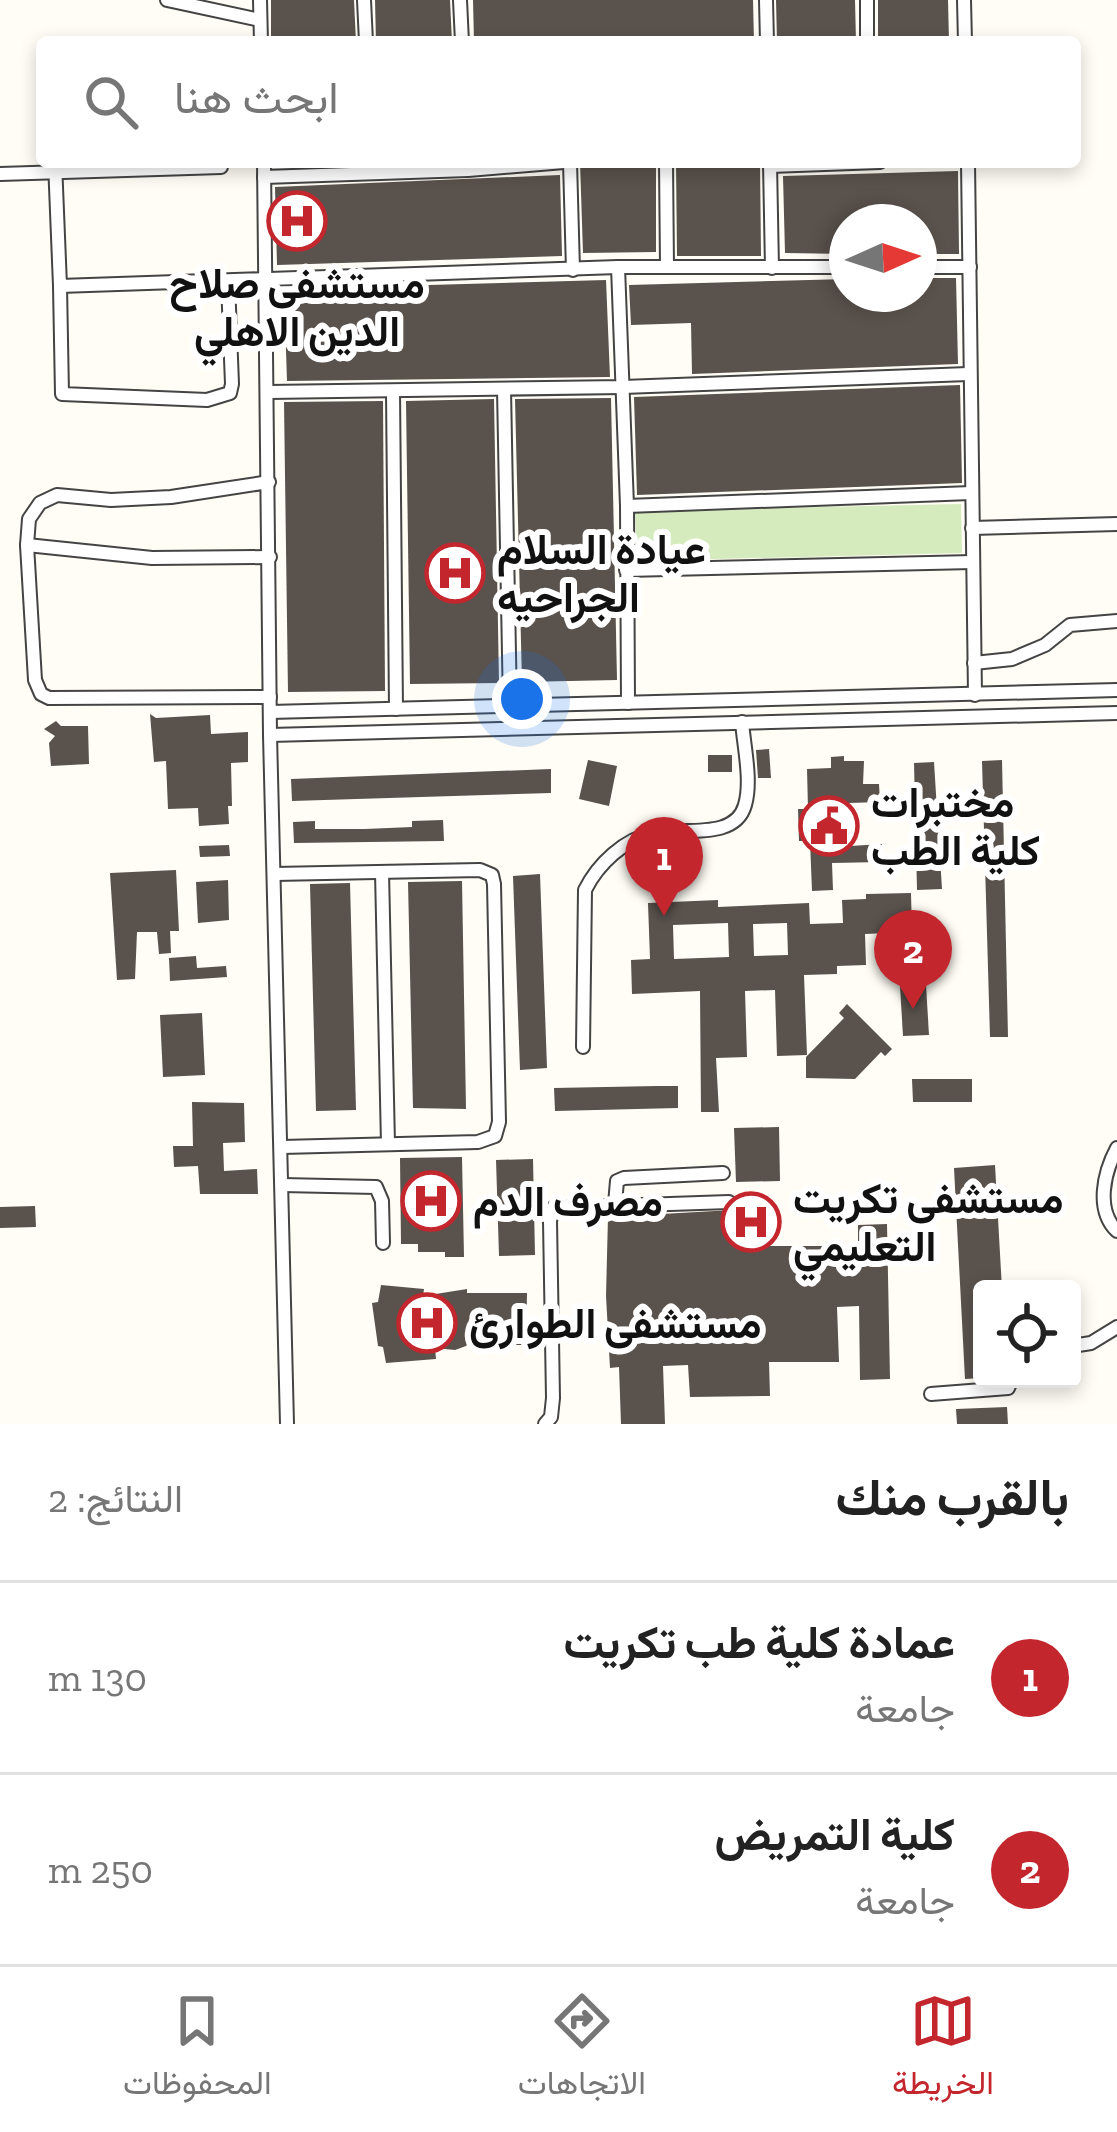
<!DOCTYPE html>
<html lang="ar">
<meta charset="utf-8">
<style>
body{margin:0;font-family:"Zilla Slab",Vazirmatn,serif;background:#f6f6f6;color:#222;direction:rtl}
.controls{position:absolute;right:36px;bottom:36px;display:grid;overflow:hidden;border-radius:12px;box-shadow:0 6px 18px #0003}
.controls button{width:108px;height:108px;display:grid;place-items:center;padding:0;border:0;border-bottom:3px solid #e0e0e0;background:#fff;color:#222;font:60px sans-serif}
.compass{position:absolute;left:829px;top:204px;width:108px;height:108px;border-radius:50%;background:#fff;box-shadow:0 6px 18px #0003;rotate:87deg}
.you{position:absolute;left:522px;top:699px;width:42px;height:42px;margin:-30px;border:9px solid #fff;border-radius:50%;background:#1a73e8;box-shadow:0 0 0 18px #1a73e833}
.badge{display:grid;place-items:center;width:78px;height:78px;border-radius:50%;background:#c4262e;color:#fff;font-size:39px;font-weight:700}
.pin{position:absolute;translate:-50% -99px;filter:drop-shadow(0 3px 6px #0008)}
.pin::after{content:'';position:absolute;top:63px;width:42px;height:36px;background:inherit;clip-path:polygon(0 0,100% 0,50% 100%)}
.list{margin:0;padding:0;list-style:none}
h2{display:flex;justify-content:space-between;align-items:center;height:156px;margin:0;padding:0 48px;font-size:51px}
h2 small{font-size:39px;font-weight:400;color:#767676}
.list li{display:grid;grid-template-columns:78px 1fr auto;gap:36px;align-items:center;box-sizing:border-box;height:192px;padding:0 48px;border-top:3px solid #e0e0e0}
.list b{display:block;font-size:45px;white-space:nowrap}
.list p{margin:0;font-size:39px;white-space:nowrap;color:#767676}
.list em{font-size:39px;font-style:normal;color:#767676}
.icon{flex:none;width:66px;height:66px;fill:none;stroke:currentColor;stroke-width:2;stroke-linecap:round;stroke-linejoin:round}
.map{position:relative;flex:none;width:1117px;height:1424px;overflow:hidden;direction:ltr}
.search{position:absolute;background:#fff;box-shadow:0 6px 18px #0003;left:36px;right:36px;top:36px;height:132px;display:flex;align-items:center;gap:30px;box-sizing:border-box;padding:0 42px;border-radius:12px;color:#767676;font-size:45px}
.sheet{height:540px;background:#fff}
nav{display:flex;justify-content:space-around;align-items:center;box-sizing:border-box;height:168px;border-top:3px solid #e0e0e0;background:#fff;font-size:33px;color:#767676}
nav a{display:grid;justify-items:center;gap:6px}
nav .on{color:#c4262e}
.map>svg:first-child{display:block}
</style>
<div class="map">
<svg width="1117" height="1424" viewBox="0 0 1117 1424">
<rect width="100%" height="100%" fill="#fffdf5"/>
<!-- green -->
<path fill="#d5ebbd" d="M 961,504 L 962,553 L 637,561 L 635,511 Z"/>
<!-- building -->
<g fill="#5a524d" fill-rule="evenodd">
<path d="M 271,0 L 354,0 L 356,42 L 271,42 Z"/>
<path d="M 375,0 L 450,0 L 452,42 L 376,42 Z"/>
<path d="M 473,0 L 753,0 L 754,42 L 474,42 Z"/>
<path d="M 776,0 L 855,0 L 856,42 L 777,42 Z"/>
<path d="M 878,0 L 948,0 L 949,42 L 878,42 Z"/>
<path d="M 580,162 L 656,162 L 656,252 L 583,253 Z"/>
<path d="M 676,162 L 760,162 L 761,256 L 677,256 Z"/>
<path d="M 958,171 L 959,254 L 919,254 L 919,222 L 847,222 L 847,254 L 785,253 L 783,176 Z"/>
<path d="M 560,175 L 562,256 L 277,265 L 275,187 Z"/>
<path d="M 919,278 L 956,278 L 958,364 L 692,374 L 691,323 L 631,325 L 629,285 L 847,279 L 847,294 L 919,294 Z"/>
<path d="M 606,280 L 610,377 L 287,381 L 284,289 Z"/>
<path d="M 960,385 L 962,483 L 637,495 L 634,397 Z"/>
<path d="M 611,398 L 617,680 L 522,682 L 515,399 Z"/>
<path d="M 494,399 L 499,683 L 410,684 L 406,401 Z"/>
<path d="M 383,401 L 385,691 L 288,692 L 284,402 Z"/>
<path d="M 150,714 L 156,718 L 210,715 L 211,734 L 248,732 L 248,762 L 231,763 L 232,806 L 228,806 L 229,824 L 199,826 L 198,808 L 168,809 L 166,761 L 154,762 Z"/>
<path d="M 56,721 L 61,726 L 88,726 L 89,764 L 51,766 L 49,743 L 55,736 L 44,729 Z"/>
<path d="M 769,749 L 771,778 L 758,778 L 756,750 Z"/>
<rect x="708" y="755" width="24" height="17"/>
<path d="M 844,756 L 844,761 L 864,761 L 863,784 L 879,784 L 880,802 L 849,803 L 850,846 L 882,844 L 882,862 L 832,863 L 833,890 L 812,891 L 810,841 L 799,841 L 798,809 L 808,809 L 807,769 L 831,768 L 831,757 Z"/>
<path d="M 588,760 L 617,766 L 609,806 L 579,799 Z"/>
<path d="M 1002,760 L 1004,853 L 1008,1037 L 990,1037 L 982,761 Z"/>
<path d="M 934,762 L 942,889 L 917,890 L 914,763 Z"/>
<path d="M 551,769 L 551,793 L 292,801 L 291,779 Z"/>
<path d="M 443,820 L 444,841 L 294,843 L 293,822 L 315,821 L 315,829 L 365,829 L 412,827 L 412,821 Z"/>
<path d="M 229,845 L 230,856 L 200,857 L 199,846 Z"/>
<path d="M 176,870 L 179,931 L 170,931 L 171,953 L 159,954 L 157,932 L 137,932 L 135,979 L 117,980 L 110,873 Z"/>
<path d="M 540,874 L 547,1068 L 520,1070 L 513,876 Z"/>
<path d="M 228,880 L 229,920 L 198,923 L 196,882 Z"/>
<path d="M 462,881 L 466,1109 L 413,1108 L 408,882 Z"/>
<path d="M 350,883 L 356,1110 L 316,1111 L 310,884 Z"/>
<path d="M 911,893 L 912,932 L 865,934 L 866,965 L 837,966 L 837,974 L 804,975 L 807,1055 L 777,1056 L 775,990 L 745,991 L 747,1057 L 716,1058 L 719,1112 L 701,1112 L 700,991 L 632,994 L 631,960 L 650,959 L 648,903 L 718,900 L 718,907 L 809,903 L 810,924 L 843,923 L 842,900 L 866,899 L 866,894 ZM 728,923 L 729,957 L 674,959 L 673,925 ZM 787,923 L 788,955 L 754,956 L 753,924 Z"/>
<path d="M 196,956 L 197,968 L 226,966 L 227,977 L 170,981 L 169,958 Z"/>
<path d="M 926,985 L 929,1035 L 903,1036 L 900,986 Z"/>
<path d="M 847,1004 L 892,1049 L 885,1056 L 881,1052 L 855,1079 L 806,1078 L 806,1057 L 844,1018 L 839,1013 Z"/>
<path d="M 202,1013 L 205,1075 L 163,1077 L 160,1015 Z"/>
<path d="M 912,1079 L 972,1079 L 972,1102 L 913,1102 Z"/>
<path d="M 657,1086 L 678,1086 L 678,1108 L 555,1111 L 554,1088 Z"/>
<path d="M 192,1102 L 244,1103 L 245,1142 L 223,1143 L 224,1171 L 257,1169 L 258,1194 L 200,1194 L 198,1166 L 174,1167 L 173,1146 L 193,1146 Z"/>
<path d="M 779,1127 L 780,1181 L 736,1182 L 734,1128 Z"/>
<path d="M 462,1157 L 464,1257 L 445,1257 L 445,1252 L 418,1252 L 418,1244 L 401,1244 L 400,1158 Z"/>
<path d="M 533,1159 L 535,1255 L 499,1256 L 496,1160 Z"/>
<path d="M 995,1165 L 1002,1289 L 982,1289 L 982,1378 L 965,1379 L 954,1168 Z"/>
<path d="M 35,1206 L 36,1227 L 0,1228 L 0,1207 Z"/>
<path d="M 767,1208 L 768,1246 L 858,1246 L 858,1225 L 887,1224 L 890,1379 L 860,1380 L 859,1306 L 837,1307 L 839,1362 L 769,1362 L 770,1396 L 690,1397 L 688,1365 L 663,1366 L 665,1424 L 621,1424 L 619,1367 L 610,1368 L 606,1296 L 608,1217 Z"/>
<path d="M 381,1285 L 424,1289 L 423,1296 L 467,1289 L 467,1293 L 527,1293 L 526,1345 L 485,1345 L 485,1327 L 466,1346 L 455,1350 L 435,1348 L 436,1359 L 386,1363 L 383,1347 L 378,1346 L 372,1303 L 378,1302 Z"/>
<path d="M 1007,1407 L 1008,1424 L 957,1424 L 956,1409 Z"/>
</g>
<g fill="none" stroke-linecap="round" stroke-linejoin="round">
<defs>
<g id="minor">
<path d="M 167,0 L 260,20"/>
<path d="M 260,0 L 261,42"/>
<path d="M 364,0 L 366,42"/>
<path d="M 460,0 L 462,42"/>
<path d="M 766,0 L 767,42"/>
<path d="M 964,0 L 965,42"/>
<path d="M 867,42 L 867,0"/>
<path d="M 55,162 L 60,286 L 618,267"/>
<path d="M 264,162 L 270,735 L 287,1424"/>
<path d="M 570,162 L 573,270"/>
<path d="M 666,162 L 667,267"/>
<path d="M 968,162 L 975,695"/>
<path d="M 770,163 L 772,268"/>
<path d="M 770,166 L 880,162"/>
<path d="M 0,174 L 221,167"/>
<path d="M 264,177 L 468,170 L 564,162"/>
<path d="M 919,267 L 970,267"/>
<path d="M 60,286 L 62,394 L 207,400 L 230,393 L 232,384 L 228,282"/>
<path d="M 504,389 L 510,707"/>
<path d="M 393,391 L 396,709"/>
<path d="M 269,392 L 623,387 L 968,374"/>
<path d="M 269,482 L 171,497 L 111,500 L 57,495 L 40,503 L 29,519 L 27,545 L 35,680 L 41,694 L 49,698 L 270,697"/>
<path d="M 627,506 L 971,493"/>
<path d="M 972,528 L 1117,524"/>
<path d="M 27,545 L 152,558 L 270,557"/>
<path d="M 626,570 L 973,562"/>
<path d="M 974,663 L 1012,659 L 1045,645 L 1070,625 L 1117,621"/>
<path d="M 628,703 L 627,506 L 618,267 L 847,267"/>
<path d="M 270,712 L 1117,690"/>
<path d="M 270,735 L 1117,713"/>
<path d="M 382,872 L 388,1144"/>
<path d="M 274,874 L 480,870 L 492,875 L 494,884 L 499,1122 L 495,1136 L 478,1142 L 282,1147"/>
<path d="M 583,1047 L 585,890 C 598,864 624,839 654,833 C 682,827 735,841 745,805 C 752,781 744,747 742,722"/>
<path d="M 1117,1148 C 1104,1172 1095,1210 1117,1231"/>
<path d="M 282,1185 L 376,1187 L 382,1201 L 383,1243"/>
<path d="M 615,1204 L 617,1181 L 624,1178 L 723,1173"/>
<path d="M 1072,1346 L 1091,1343 L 1117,1327"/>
<path d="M 931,1394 L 1008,1388 L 1012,1379"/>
<path d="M 545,1424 L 551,1417 L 553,1398 L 550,1221 L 553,1208 L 729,1202"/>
</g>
</defs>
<!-- minor casing -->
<use href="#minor" stroke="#444" stroke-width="16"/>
<!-- minor -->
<use href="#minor" stroke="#fff" stroke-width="12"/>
</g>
<!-- icons -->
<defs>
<symbol id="hospital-ring" viewBox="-11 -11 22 22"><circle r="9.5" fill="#fff" stroke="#c4262e" stroke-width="1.5"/><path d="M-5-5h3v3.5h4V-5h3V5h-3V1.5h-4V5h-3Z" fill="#c4262e"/></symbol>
<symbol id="civic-ring" viewBox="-11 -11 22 22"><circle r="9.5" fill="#fff" stroke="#c4262e" stroke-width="1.5"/><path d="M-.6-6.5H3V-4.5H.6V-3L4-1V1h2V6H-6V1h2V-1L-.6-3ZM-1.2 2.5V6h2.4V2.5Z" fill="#c4262e"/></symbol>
</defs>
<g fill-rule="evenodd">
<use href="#hospital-ring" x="264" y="188" width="66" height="66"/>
<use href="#hospital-ring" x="422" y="540" width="66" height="66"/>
<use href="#civic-ring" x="796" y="793" width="66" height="66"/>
<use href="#hospital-ring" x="398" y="1168" width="66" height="66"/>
<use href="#hospital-ring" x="718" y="1189" width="66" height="66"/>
<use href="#hospital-ring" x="394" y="1290" width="66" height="66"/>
</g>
<g text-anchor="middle" stroke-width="12" stroke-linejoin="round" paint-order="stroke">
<!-- poi labels -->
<g font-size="42" font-weight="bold" fill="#111" stroke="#fff" text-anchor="start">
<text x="297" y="298" text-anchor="middle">مستشفى صلاح<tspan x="297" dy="48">الدين الاهلي</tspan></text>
<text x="497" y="564">عيادة السلام<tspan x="497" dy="48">الجراحيه</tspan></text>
<text x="871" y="817">مختبرات<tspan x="871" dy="48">كلية الطب</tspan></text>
<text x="793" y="1213">مستشفى تكريت<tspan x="793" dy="48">التعليمي</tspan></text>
<text x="473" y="1216">مصرف الدم</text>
<text x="469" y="1338">مستشفى الطوارئ</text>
</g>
</g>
</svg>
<div class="controls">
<button><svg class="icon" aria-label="locate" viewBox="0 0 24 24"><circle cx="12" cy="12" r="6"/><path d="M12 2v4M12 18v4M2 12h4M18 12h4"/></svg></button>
</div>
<svg class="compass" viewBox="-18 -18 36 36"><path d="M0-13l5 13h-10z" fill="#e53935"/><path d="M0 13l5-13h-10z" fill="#767676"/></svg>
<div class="you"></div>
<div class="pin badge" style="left:664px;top:916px">1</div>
<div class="pin badge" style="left:913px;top:1009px">2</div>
<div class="search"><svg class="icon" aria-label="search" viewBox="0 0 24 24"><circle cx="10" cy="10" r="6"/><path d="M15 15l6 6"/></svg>ابحث هنا</div>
</div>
<section class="sheet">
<h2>بالقرب منك<small>النتائج: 2</small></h2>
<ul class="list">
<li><span class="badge">1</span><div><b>عمادة كلية طب تكريت</b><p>جامعة</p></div><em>130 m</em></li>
<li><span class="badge">2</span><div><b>كلية التمريض</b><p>جامعة</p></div><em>250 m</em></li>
</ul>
</section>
<nav>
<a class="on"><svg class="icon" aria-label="map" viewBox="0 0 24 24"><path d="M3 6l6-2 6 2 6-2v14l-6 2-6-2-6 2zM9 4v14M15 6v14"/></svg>الخريطة</a>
<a><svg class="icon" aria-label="directions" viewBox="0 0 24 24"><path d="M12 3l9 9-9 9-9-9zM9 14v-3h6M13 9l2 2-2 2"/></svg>الاتجاهات</a>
<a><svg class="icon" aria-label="saved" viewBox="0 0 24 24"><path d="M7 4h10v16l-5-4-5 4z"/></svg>المحفوظات</a>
</nav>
